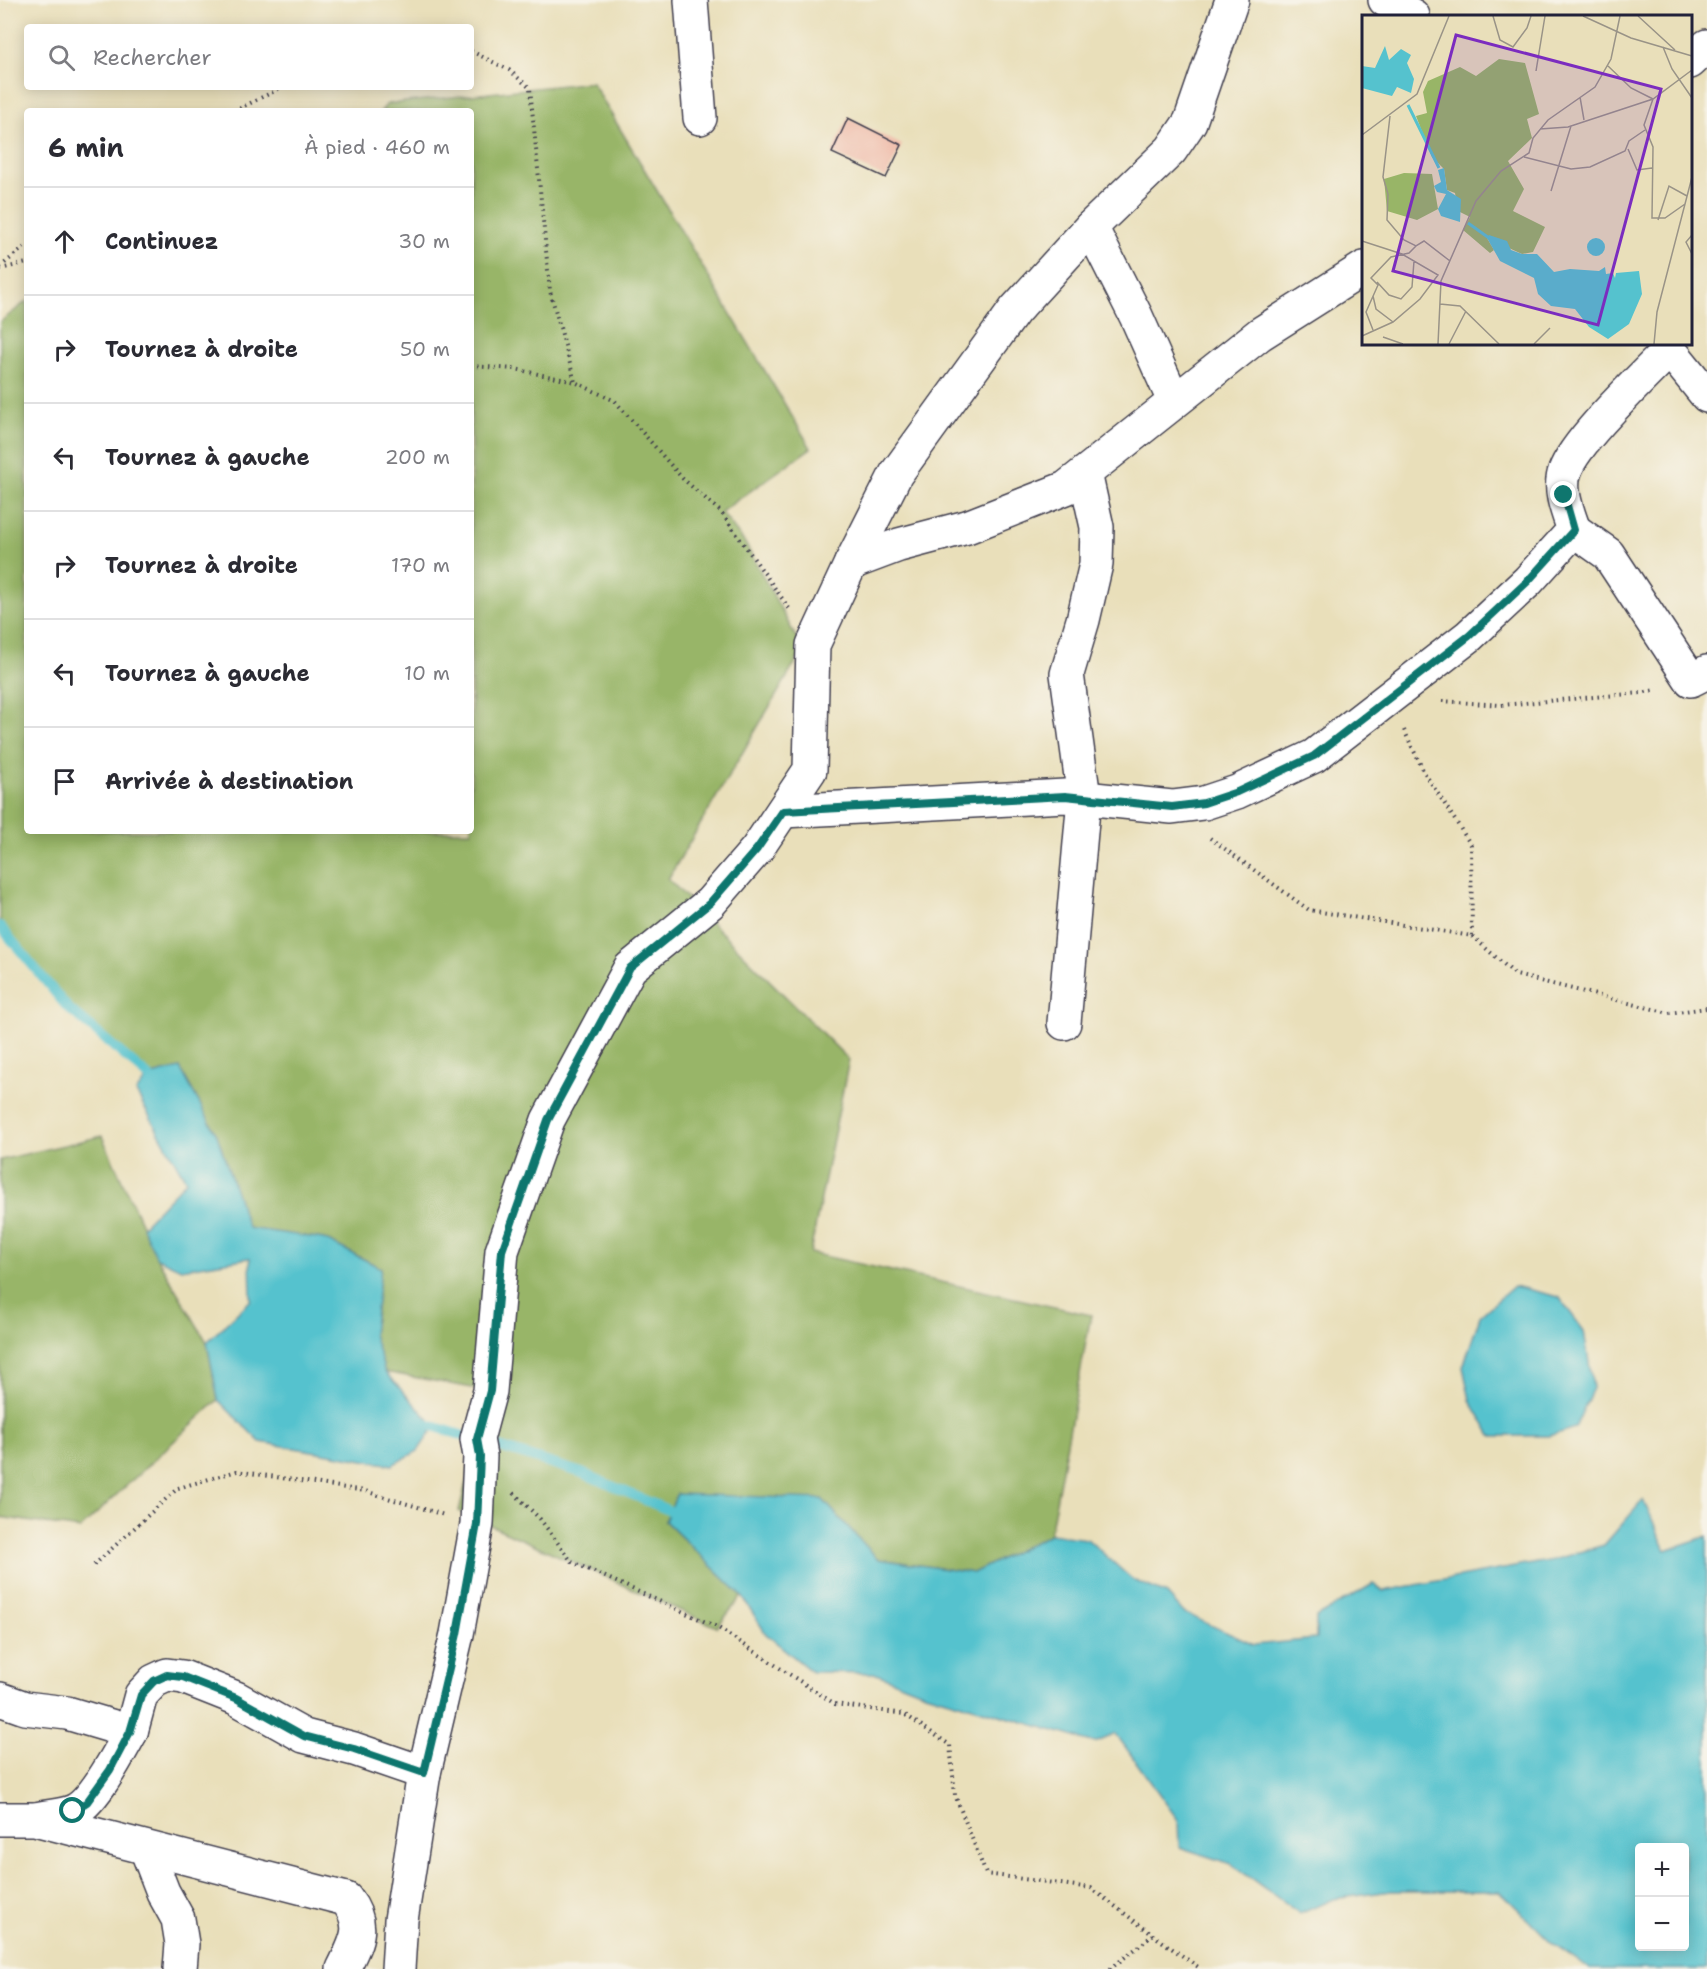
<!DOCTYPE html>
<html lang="fr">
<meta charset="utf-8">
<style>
body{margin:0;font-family:"Shantell Sans",sans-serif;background:#f7f7f7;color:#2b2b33}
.controls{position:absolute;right:18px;bottom:18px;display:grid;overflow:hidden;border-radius:6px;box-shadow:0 3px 15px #0003}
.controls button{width:54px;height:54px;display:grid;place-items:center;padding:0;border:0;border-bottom:2px solid #e1e1e2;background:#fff;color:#2b2b33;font:30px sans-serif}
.stop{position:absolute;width:18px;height:18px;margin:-14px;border:4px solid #0f766e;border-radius:50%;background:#fff}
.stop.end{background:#0f766e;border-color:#fff;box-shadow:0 2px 6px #0008}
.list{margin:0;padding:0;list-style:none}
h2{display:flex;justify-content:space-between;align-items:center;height:78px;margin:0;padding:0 24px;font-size:26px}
h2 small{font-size:20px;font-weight:400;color:#7c7c81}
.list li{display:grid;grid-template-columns:39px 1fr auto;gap:18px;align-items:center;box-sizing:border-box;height:108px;padding:0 24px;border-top:2px solid #e1e1e2}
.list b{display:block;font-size:22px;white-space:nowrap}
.list em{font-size:20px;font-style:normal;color:#7c7c81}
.icon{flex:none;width:33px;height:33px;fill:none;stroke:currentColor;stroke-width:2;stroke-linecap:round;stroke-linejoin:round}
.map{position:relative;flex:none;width:1707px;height:1969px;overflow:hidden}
.search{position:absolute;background:#fff;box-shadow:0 3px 15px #0003;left:24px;top:24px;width:450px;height:66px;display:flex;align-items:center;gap:15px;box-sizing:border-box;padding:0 21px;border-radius:6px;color:#7c7c81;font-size:22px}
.panel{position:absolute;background:#fff;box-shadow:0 3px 15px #0003;left:24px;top:108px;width:450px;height:726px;border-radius:6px}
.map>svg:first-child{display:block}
</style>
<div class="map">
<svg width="1707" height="1969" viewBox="0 0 1707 1969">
<rect width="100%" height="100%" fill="#f7f3e8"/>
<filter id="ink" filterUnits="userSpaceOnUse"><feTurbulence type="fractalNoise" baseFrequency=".0167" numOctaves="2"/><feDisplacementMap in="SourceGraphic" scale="12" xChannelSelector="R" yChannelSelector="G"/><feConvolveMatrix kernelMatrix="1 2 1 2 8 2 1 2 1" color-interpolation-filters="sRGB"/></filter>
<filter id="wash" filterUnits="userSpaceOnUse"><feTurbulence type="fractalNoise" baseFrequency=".008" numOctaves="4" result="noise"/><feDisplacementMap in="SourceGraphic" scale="24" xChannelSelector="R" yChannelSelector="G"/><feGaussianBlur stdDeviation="1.35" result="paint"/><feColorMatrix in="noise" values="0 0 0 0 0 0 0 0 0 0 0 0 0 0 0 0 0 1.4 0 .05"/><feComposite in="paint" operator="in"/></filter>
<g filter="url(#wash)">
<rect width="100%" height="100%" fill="#e9dfba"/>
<!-- forest -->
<g fill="#98b567" stroke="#5d6c51" stroke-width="1.5">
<path d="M 592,82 L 811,448 L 721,512 L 745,543 L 803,650 L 668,879 L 849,1060 L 810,1253 L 1091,1315 L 1050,1534 L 973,1573 L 878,1559 L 822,1499 L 665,1521 L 742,1596 L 717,1627 L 459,1511 L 489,1391 L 385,1372 L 373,1334 L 381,1268 L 324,1239 L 248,1229 L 217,1135 L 180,1068 L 148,1076 L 67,1007 L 0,926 L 0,322 L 27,301 L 27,831 L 471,831 L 471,111 L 381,111 L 387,104 Z"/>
<path d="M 102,1136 L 157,1258 L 207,1342 L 218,1400 L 80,1529 L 0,1517 L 0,1160 Z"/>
</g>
<!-- water -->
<g fill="#55c2ce" stroke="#3c7284" stroke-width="1.5" fill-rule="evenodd">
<path d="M 180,1068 L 217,1135 L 248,1228 L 324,1239 L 381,1268 L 373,1334 L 385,1372 L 435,1426 L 418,1451 L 392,1465 L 260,1442 L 218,1400 L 207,1342 L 251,1300 L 250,1258 L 181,1269 L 157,1258 L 142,1227 L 186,1181 L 136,1092 L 148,1076 Z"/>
<path d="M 1514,1286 L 1559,1297 L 1584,1331 L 1593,1388 L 1575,1428 L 1549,1436 L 1491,1436 L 1470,1400 L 1463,1367 L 1480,1316 Z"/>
<path d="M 677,1494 L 822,1499 L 878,1559 L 973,1573 L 1050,1534 L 1087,1539 L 1133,1580 L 1167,1594 L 1184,1613 L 1254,1645 L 1316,1639 L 1316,1617 L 1373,1584 L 1383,1591 L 1553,1560 L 1604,1545 L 1643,1500 L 1666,1550 L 1707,1536 L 1707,1969 L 1590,1969 L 1551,1942 L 1500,1891 L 1391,1891 L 1333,1899 L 1300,1914 L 1231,1864 L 1179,1847 L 1178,1820 L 1116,1734 L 1095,1743 L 925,1693 L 874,1673 L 812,1672 L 766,1634 L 742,1596 L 665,1521 ZM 1640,1848 L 1684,1848 L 1684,1946 L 1640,1946 Z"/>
</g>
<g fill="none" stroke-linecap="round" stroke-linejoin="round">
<!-- stream -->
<g stroke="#55c2ce" stroke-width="10">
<path d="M 0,926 L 67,1007 L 148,1076 L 155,1088"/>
<path d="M 423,1423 L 582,1473 L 682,1516"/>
</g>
</g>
<g id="blocks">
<!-- building -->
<path fill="#eeb29f" d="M 848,118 L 902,145 L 886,178 L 832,153 Z"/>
</g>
</g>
<g filter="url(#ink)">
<use href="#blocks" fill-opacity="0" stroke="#403e4e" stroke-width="1.5"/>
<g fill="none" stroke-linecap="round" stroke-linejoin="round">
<defs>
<g id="minor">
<path d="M 691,0 L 700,118"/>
<path d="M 1385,0 L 1413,16"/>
<path d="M 1690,62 L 1707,46"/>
<path d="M 1091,227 L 1136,316 L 1174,401"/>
<path d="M 1665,344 L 1707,396"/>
<path d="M 1574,530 L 1608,554 L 1691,680 L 1707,672"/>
<path d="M 851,563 L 899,545 L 967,527 L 1066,488 L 1260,334 L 1364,268"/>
<path d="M 783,811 L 1065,796 L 1172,807 L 1204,803 L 1237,792 L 1314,756 L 1469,636 L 1528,581 L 1574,530 C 1568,513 1558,489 1565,471 C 1575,441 1644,376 1668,351"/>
<path d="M 1064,1023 L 1084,798 L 1067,674 L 1083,620 L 1096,564 L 1097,527 L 1085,473"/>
<path d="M 0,1699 L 25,1708 L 67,1713 L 131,1732 L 141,1695 L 154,1681 L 167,1675 L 183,1677 L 236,1698 L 304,1736 L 354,1749 L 424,1773"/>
<path d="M 0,1819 L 35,1819 L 346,1899 C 367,1926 356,1942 343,1969"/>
<path d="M 37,1819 C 48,1816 63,1816 74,1811 C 94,1802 119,1753 131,1732"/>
<path d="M 146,1848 L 163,1892 L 178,1919 L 182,1944 L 180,1969"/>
<path d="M 398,1969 L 401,1920 L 424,1773 L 457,1634 L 477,1524 L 480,1456 L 477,1439 L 490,1391 L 502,1251 L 548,1120 L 630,968 L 710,903 L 757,849 L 810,770 L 813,645 L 851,563 L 896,474 L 1015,310 L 1091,227 L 1171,150 L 1190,122 L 1232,0"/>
</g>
</defs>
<!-- minor casing -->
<use href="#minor" stroke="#403e4e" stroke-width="36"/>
<!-- path -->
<g stroke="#403e4e" stroke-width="4" stroke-dasharray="1.5 4.5" stroke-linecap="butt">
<path d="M 471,51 L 509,70 L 530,88 L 550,291 L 575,382"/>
<path d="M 234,111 L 283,87"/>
<path d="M 0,267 L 27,245"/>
<path d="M 0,269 L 27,263"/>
<path d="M 471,366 L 515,369 L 575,382 L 615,401 L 683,479 L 721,512 L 791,611"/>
<path d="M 1442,701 L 1501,705 L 1641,693 L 1655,690"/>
<path d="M 1404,730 L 1424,772 L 1471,845 L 1472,936"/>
<path d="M 1210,838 L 1309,910 L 1472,936 L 1516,975 L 1669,1013 L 1707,1008"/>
<path d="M 514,1493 L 540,1519 L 572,1562 L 717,1627 L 835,1704 L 904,1714 L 950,1745 L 955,1795 L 986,1874 L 1091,1888 L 1153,1935"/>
<path d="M 94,1565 L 178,1488 L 237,1471 L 365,1491 L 444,1515"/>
<path d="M 1110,1969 L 1153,1935 L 1201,1969"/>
</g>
<!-- minor -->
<use href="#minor" stroke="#fff" stroke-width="33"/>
</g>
</g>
<g fill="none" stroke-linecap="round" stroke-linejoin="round" filter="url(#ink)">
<!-- route -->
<path stroke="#0f766e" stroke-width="8" d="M 73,1811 L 87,1802 L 110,1770 L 130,1732 L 141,1695 L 154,1681 L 167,1675 L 183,1677 L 236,1698 L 304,1736 L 354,1749 L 424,1773 L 457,1634 L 477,1524 L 480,1456 L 477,1439 L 490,1391 L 502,1251 L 548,1120 L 630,968 L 710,903 L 757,849 L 783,811 L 1065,796 L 1172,807 L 1204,803 L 1237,792 L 1314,756 L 1469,636 L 1528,581 L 1574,530 L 1564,495"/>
</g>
<!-- overview -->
<g transform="translate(1362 15)">
<rect width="330" height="330" fill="#e9dfba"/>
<path d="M 137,44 L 163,48 L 177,99 L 165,104 L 170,123 L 146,146 L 162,174 L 151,196 L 183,212 L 171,237 L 160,239 L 125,223 L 132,235 L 128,238 L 101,215 L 108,202 L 96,196 L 93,178 L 85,175 L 82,154 L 70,142 L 54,101 L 65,98 L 61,77 L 66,66 L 98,52 L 114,61 ZM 42,158 L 70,159 L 76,194 L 55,205 L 25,196 L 22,164 Z" fill="#98b567"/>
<path d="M 23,31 L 27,45 L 39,34 L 49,40 L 45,48 L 52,64 L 49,78 L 35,72 L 30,81 L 0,73 L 0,51 L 13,53 ZM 82,153 L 85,175 L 99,184 L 98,207 L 79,201 L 76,194 L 84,179 L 75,177 L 72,171 L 79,167 L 76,155 ZM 127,220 L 145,226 L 149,235 L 160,239 L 175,239 L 192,257 L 208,254 L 237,256 L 243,252 L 244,259 L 251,258 L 253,263 L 254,258 L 277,256 L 280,279 L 267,309 L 246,324 L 227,312 L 213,294 L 189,291 L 176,279 L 172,263 L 138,246 L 125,223 ZM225 232a9 9 0 1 1 18 0a9 9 0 1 1-18 0Z" fill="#55c2ce"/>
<path fill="none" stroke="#55c2ce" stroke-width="3" d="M 46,90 L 77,153M 106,208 L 127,223"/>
<path fill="none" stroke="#999387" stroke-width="1.5" d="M 131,1 L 138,25 L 151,32 L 165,13 L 169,1M 221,1 L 269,23 L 330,41M 276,1 L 313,35M 301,32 L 310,54 L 330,83M 246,51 L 269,73 L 291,84 L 282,110 L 291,132 L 290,203 L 303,203 L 323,189M 174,56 L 183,1M 218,82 L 222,105M 28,101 L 21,162 L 26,179 L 25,205 L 42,225 L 54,231 L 62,226 L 88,246M 178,114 L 206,112 L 291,84 L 330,55M 0,120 L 55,79 L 87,1M 266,134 L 275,155 L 290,153M 162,142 L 209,154 L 228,152 L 263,136 L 267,126 L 283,115M 189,176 L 209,111M 296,205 L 307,171 L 325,181M 330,220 L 324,227 L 330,239M 0,226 L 40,239 L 76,260 L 58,284 L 31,307 L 0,321M 15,267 L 27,280 L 39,284 L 50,272 L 52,246M 11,281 L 14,294 L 31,307M 78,289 L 98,291 L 137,329M 11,315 L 4,297 L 16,270 L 9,263 L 29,242 L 47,238 L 54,231M 21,322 L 41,329M 76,329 L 79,266 L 114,186 L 139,156 L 167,138 L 171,123 L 186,105 L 233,72 L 249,44 L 258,1M 87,329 L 104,296M 172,329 L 188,313M 292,329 L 295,297 L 330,162"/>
<path fill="#7b2cbf" fill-opacity="0.15" stroke="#7b2cbf" stroke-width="3" d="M 94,20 L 299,74 L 236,310 L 31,256 Z"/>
<rect width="330" height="330" fill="none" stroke="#22223b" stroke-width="3"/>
</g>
</svg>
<div class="controls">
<button>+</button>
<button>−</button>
</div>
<div class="stop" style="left:73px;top:1811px"></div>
<div class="stop end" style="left:1564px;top:495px"></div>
<div class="search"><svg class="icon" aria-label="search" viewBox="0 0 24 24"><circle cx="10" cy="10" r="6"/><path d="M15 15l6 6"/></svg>Rechercher</div>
<section class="panel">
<h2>6 min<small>À pied · 460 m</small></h2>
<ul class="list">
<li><svg class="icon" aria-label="ahead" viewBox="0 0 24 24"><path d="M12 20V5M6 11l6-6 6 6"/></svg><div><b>Continuez</b></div><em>30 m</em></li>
<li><svg class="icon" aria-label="right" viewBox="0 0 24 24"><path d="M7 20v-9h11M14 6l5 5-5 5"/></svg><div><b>Tournez à droite</b></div><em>50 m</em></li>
<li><svg class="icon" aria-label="left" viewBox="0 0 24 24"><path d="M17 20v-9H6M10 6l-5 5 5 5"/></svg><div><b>Tournez à gauche</b></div><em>200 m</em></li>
<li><svg class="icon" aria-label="right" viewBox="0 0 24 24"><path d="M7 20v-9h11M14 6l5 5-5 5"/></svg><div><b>Tournez à droite</b></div><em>170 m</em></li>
<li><svg class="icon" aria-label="left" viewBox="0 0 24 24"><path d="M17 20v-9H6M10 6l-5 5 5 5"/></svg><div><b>Tournez à gauche</b></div><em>10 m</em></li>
<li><svg class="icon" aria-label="arrive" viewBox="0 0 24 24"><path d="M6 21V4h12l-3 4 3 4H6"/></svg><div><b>Arrivée à destination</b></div></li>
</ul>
</section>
</div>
